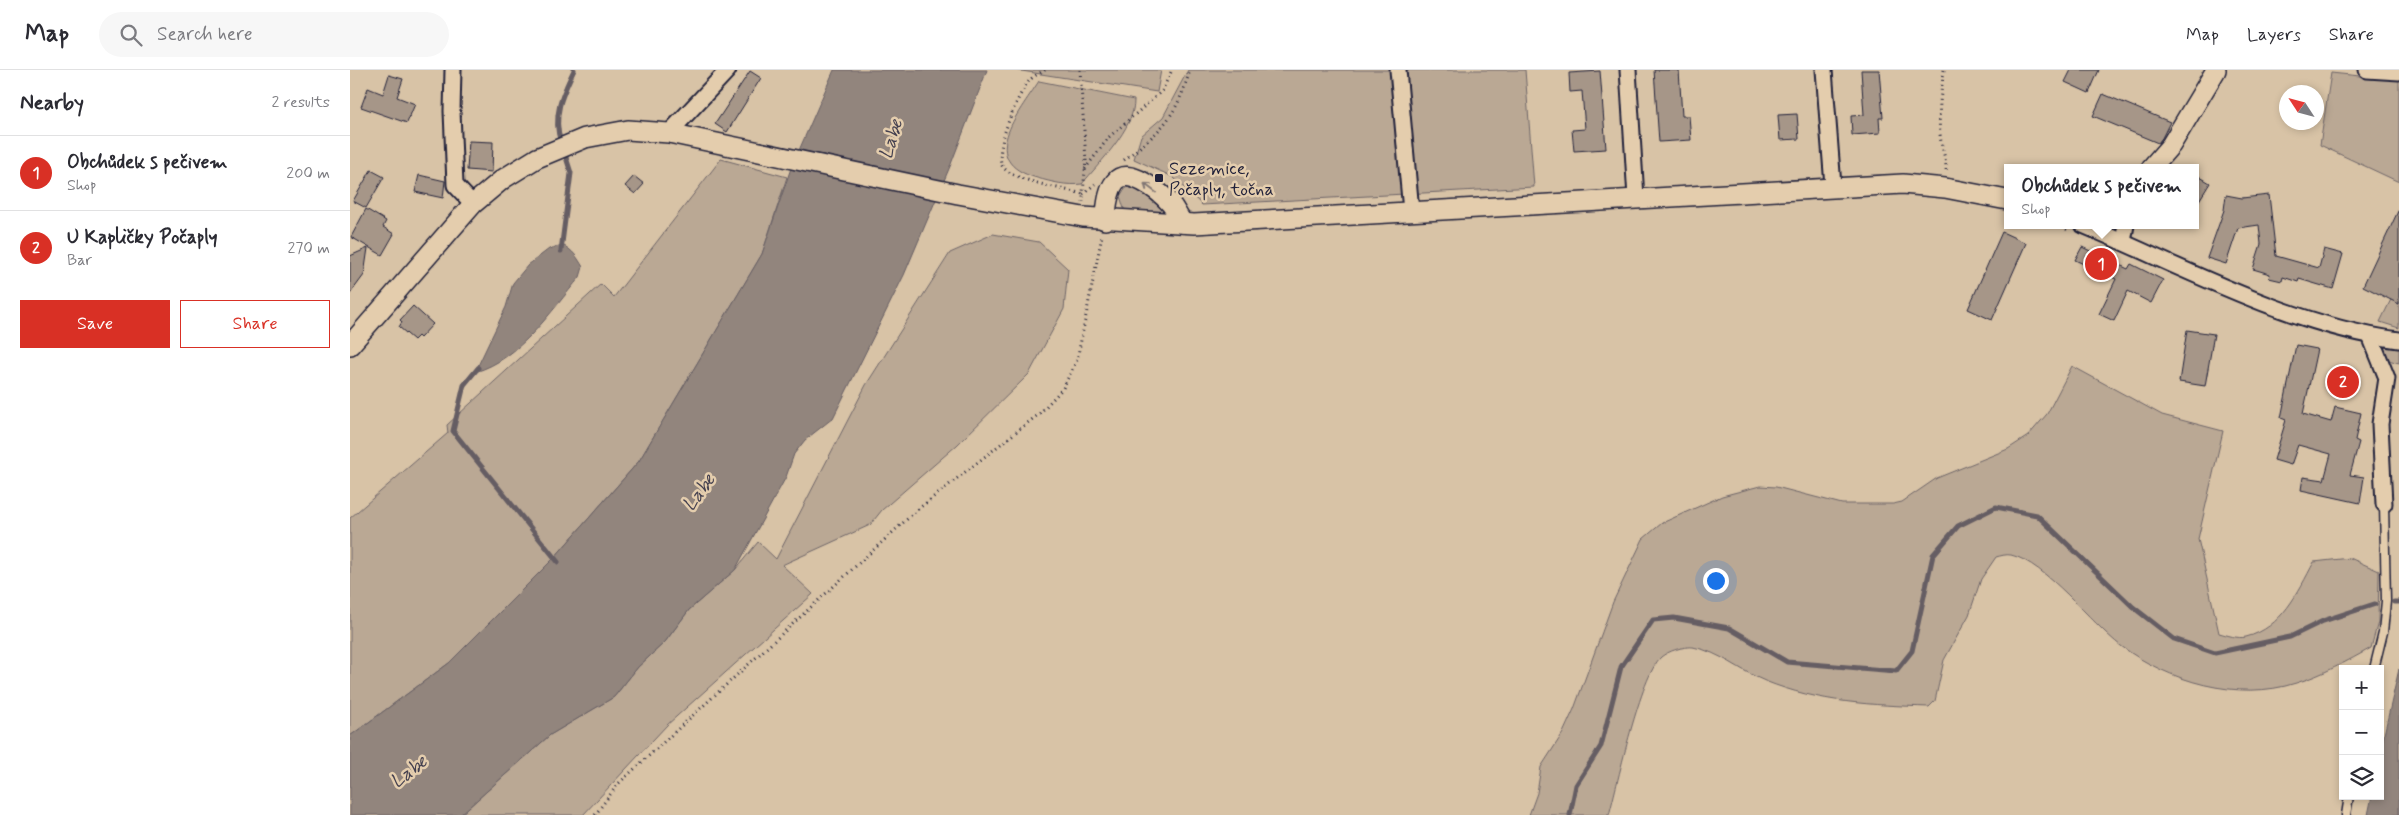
<!DOCTYPE html>
<meta charset="utf-8">
<style>
body{margin:0;font-family:Mynerve,sans-serif;background:#f7f7f7;color:#2b2b33}
.controls{position:absolute;right:15px;bottom:15px;display:grid;overflow:hidden;border-radius:0px;box-shadow:0 2px 8px #0003}
.controls button{width:45px;height:45px;display:grid;place-items:center;padding:0;border:0;border-bottom:1px solid #e1e1e2;background:#fff;color:#2b2b33;font:25px sans-serif}
.compass{position:absolute;left:1929px;top:15px;width:45px;height:45px;border-radius:50%;background:#fff;box-shadow:0 2px 8px #0003;rotate:306deg}
.you{position:absolute;left:1365px;top:510px;width:18px;height:18px;margin:-12px;border:4px solid #fff;border-radius:50%;background:#1a73e8;box-shadow:0 0 0 8px #1a73e833}
.badge{display:grid;place-items:center;width:32px;height:32px;border-radius:50%;background:#d93025;color:#fff;font-size:16px;font-weight:700}
.pin{position:absolute;translate:-50% -50%;border:2px solid #fff;box-shadow:0 1px 5px #0006}
.popup{position:absolute;left:1654px;top:94px;width:195px;height:65px;box-sizing:border-box;display:grid;place-content:center;border-radius:0px;background:#fff;filter:drop-shadow(0 1px 4px #0005);font-size:16px;white-space:nowrap;color:#7c7c81}
.popup b{font-size:19px;color:#2b2b33}
.popup::after{content:'';position:absolute;left:50%;top:100%;margin-left:-10px;border:10px solid transparent;border-top-color:#fff}
.list{margin:0;padding:0;list-style:none}
h2{display:flex;justify-content:space-between;align-items:center;height:65px;margin:0;padding:0 20px;font-size:21px}
h2 small{font-size:16px;font-weight:400;color:#7c7c81}
.list li{display:grid;grid-template-columns:32px 1fr auto;gap:15px;align-items:center;box-sizing:border-box;height:75px;padding:0 20px;border-top:1px solid #e1e1e2}
.list b{display:block;font-size:19px;white-space:nowrap}
.list p{margin:0;font-size:16px;white-space:nowrap;color:#7c7c81}
.list em{font-size:16px;font-style:normal;color:#7c7c81}
.actions{display:flex;gap:10px;padding:15px 20px}
.actions a{flex:1;padding:11px 0;border:1px solid #d93025;border-radius:0px;text-align:center;font-size:18px;color:#d93025}
.actions .main{background:#d93025;color:#fff}
.icon{flex:none;width:28px;height:28px;fill:none;stroke:currentColor;stroke-width:2;stroke-linecap:round;stroke-linejoin:round}
.map{position:relative;flex:none;width:2049px;height:745px;overflow:hidden}
header{display:flex;align-items:center;gap:30px;box-sizing:border-box;height:70px;padding:0 25px;background:#fff;border-bottom:1px solid #e1e1e2}
header strong{font-size:24px}
nav{display:flex;gap:28px;margin-inline-start:auto;font-size:18px}
.search{width:350px;height:45px;background:#f7f7f7;display:flex;align-items:center;gap:12px;box-sizing:border-box;padding:0 18px;border-radius:28px;color:#7c7c81;font-size:19px}
main{display:flex}
aside{flex:1;background:#fff}
.map>svg:first-child{display:block}
</style>
<header>
<strong>Map</strong>
<div class="search"><svg class="icon" aria-label="search" viewBox="0 0 24 24"><circle cx="10" cy="10" r="6"/><path d="M15 15l6 6"/></svg>Search here</div>
<nav><a>Map</a><a>Layers</a><a>Share</a></nav>
</header>
<main>
<aside>
<h2>Nearby<small>2 results</small></h2>
<ul class="list">
<li><span class="badge">1</span><div><b>Obchůdek s pečivem</b><p>Shop</p></div><em>200 m</em></li>
<li><span class="badge">2</span><div><b>U Kapličky Počaply</b><p>Bar</p></div><em>270 m</em></li>
</ul>
<div class="actions"><a class="main">Save</a><a>Share</a></div>
</aside>
<div class="map">
<svg width="2049" height="745" viewBox="0 0 2049 745">
<rect width="100%" height="100%" fill="#d8c3a6"/>
<filter id="ink" filterUnits="userSpaceOnUse"><feTurbulence type="fractalNoise" baseFrequency=".02" numOctaves="2"/><feDisplacementMap in="SourceGraphic" scale="10" xChannelSelector="R" yChannelSelector="G"/><feConvolveMatrix kernelMatrix="1 2 1 2 8 2 1 2 1" color-interpolation-filters="sRGB"/></filter>
<g filter="url(#ink)">
<!-- green -->
<g fill="#baa894" stroke="#6e6568">
<path d="M 665,0 L 811,0 L 807,22 Z"/>
<path d="M 838,0 L 1175,0 L 1184,117 L 852,135 L 823,107 L 784,89 L 791,66 L 813,47 Z"/>
<path d="M 1981,3 L 2049,10 L 2049,112 L 1970,75 Z"/>
<path d="M 689,11 L 784,30 C 785,58 749,93 732,114 C 716,116 702,112 687,108 C 626,91 668,44 689,11 Z"/>
<path d="M 371,89 L 437,107 L 412,184 L 289,391 L 204,488 L 99,593 L 0,666 L 0,448 L 98,363 L 97,355 L 251,214 L 264,227 Z"/>
<path d="M 778,117 L 796,123 L 813,137 L 814,147 L 775,142 L 770,126 L 774,120 Z"/>
<path d="M 643,164 L 689,172 L 718,199 L 714,239 L 679,304 L 607,375 L 532,440 L 520,455 L 432,495 L 463,524 L 317,655 L 233,745 L 110,745 L 200,665 L 264,627 L 288,597 L 315,572 L 339,540 L 385,500 L 408,472 L 426,489 L 516,315 L 600,183 Z"/>
<path d="M 2049,213 L 2049,258 L 2030,252 Z"/>
<path d="M 2033,274 L 2049,277 L 2049,293 L 2035,289 L 2031,283 Z"/>
<path d="M 1722,296 L 1812,345 L 1873,361 L 1848,469 L 1869,563 C 1877,565 1888,569 1896,567 C 1932,558 1948,522 1964,492 L 2000,488 L 2029,501 L 2028,552 L 2021,578 C 1998,591 1972,605 1946,613 C 1888,632 1818,611 1771,576 C 1741,553 1696,493 1661,485 C 1656,484 1650,486 1646,487 L 1631,509 L 1619,545 L 1594,590 L 1585,631 L 1579,637 C 1521,635 1470,633 1415,611 C 1390,601 1370,582 1343,577 C 1334,576 1318,581 1311,587 C 1290,607 1268,712 1259,745 L 1179,745 L 1187,723 L 1191,697 L 1213,663 L 1224,639 L 1263,532 L 1293,469 L 1312,453 L 1372,426 L 1410,416 L 1426,417 L 1492,434 L 1543,434 L 1552,432 L 1587,408 L 1658,379 L 1678,366 L 1697,344 Z"/>
</g>
<!-- water -->
<g fill="#92857d" stroke="#655d63">
<path d="M 484,0 L 637,0 L 601,94 L 554,205 L 483,348 L 455,370 L 444,384 L 436,407 L 385,500 L 339,540 L 315,572 L 288,597 L 264,627 L 200,665 L 110,745 L 0,745 L 0,666 L 99,593 L 204,488 L 289,391 L 412,184 L 440,101 Z"/>
<path d="M 212,175 C 223,180 227,187 233,197 L 230,207 C 201,241 170,289 125,302 L 156,237 L 163,213 L 178,195 L 199,179 Z"/>
<path d="M 2049,599 L 2049,745 L 2018,745 L 2022,726 L 2030,726 L 2030,682 Z"/>
</g>
<g fill="none" stroke-linecap="round" stroke-linejoin="round">
<!-- stream -->
<g stroke="#655d63" stroke-width="5">
<path d="M 211,73 C 202,46 212,25 224,0"/>
<path d="M 211,181 L 221,103 L 214,81"/>
<path d="M 128,298 L 114,315 L 103,361 L 208,492"/>
<path d="M 2044,532 L 2049,532"/>
<path d="M 1220,745 L 1226,715 L 1251,676 L 1271,597 L 1303,550 L 1324,548 L 1379,558 L 1437,592 L 1546,601 L 1562,581 L 1583,485 L 1608,456 L 1646,437 L 1687,445 L 1783,537 L 1824,569 L 1865,583 L 1940,567 L 1973,551 L 2025,534"/>
</g>
</g>
<!-- building -->
<g fill="#a69688" stroke="#22223b">
<path d="M 1304,0 L 1329,0 L 1332,46 L 1339,46 L 1341,70 L 1309,72 Z"/>
<path d="M 1511,0 L 1529,0 L 1533,48 L 1529,48 L 1530,63 L 1502,65 L 1501,46 L 1514,45 Z"/>
<path d="M 1721,0 L 1749,0 L 1739,23 L 1715,12 Z"/>
<path d="M 400,1 L 411,8 L 377,62 L 365,54 Z"/>
<path d="M 1250,1 L 1256,79 L 1224,81 L 1222,60 L 1235,59 L 1232,21 L 1220,22 L 1219,3 Z"/>
<path d="M 39,5 L 53,9 L 47,27 L 65,34 L 57,53 L 11,37 L 18,18 L 33,24 Z"/>
<path d="M 1753,24 L 1820,52 L 1812,68 L 1808,73 L 1743,46 Z"/>
<path d="M 1447,44 L 1449,69 L 1430,70 L 1428,45 Z"/>
<path d="M 119,71 L 143,72 L 142,102 L 117,100 Z"/>
<path d="M 21,100 L 34,107 L 16,138 L 3,131 Z"/>
<path d="M 1845,104 L 1860,113 L 1845,137 Z"/>
<path d="M 69,105 L 95,111 L 93,128 L 65,122 Z"/>
<path d="M 284,106 L 294,114 L 285,124 L 275,116 Z"/>
<path d="M 1876,125 L 1892,128 L 1919,125 L 1926,186 L 1969,198 L 1974,179 L 1993,184 L 1983,219 L 1949,209 L 1948,212 L 1933,207 L 1932,211 L 1919,208 L 1920,204 L 1903,199 L 1911,174 L 1909,155 L 1888,158 L 1876,194 L 1857,188 L 1874,140 Z"/>
<path d="M 16,139 L 36,151 L 33,157 L 44,164 L 32,185 L 1,167 Z"/>
<path d="M 2049,139 L 2049,234 L 2013,216 Z"/>
<path d="M 1652,162 L 1676,173 L 1642,250 L 1618,239 Z"/>
<path d="M 1732,177 L 1778,199 L 1781,194 L 1813,210 L 1801,233 L 1778,221 L 1764,251 L 1749,244 L 1766,209 L 1725,190 Z"/>
<path d="M 18,178 L 14,205 L 0,224 L 0,186 Z"/>
<path d="M 63,236 L 83,254 L 70,268 L 68,266 L 64,270 L 49,257 L 52,252 L 50,250 Z"/>
<path d="M 1837,260 L 1864,264 L 1855,316 L 1829,312 Z"/>
<path d="M 1946,275 L 1967,279 L 1953,344 L 1981,352 L 1985,337 L 2011,343 L 2005,370 L 2009,372 L 2000,405 L 2014,407 L 2010,433 L 1951,420 L 1953,407 L 1974,410 L 1981,384 L 1948,375 L 1941,395 L 1924,390 L 1936,350 L 1931,348 Z"/>
</g>
<g fill="none" stroke-linecap="round" stroke-linejoin="round">
<defs>
<g id="service">
<path d="M 2024,599 L 2033,562 L 2036,531 L 2034,434"/>
<path d="M 1996,745 L 1999,726"/>
</g>
<g id="minor">
<path d="M 103,0 L 102,41 L 105,115 L 123,134"/>
<path d="M 1048,0 L 1061,141"/>
<path d="M 1278,0 L 1286,128"/>
<path d="M 1474,0 L 1483,116"/>
<path d="M 2017,0 L 2049,2"/>
<path d="M 319,63 L 378,0"/>
<path d="M 1733,155 C 1833,197 1941,256 2049,270"/>
<path d="M 1773,172 L 1776,155"/>
<path d="M 2020,266 L 2037,308 L 2030,354 L 2034,434"/>
</g>
<g id="tertiary">
<path d="M 1801,98 L 1821,75 L 1866,0"/>
<path d="M 755,150 C 757,138 757,122 765,112 C 777,95 810,122 820,133 C 825,139 828,147 833,153"/>
<path d="M 0,275 L 123,134 L 153,109 L 187,88 L 235,68 L 278,60 L 319,63 L 608,124 L 733,147 L 844,154 L 1553,114 L 1595,118 L 1657,130"/>
</g>
</defs>
<!-- service casing -->
<use href="#service" stroke="#22223b" stroke-width="11"/>
<!-- minor casing -->
<use href="#minor" stroke="#22223b" stroke-width="19"/>
<!-- tertiary casing -->
<use href="#tertiary" stroke="#22223b" stroke-width="22"/>
<!-- path -->
<g stroke="#22223b" stroke-width="3" stroke-dasharray="1 4" stroke-linecap="butt">
<path d="M 695,0 C 690,3 682,7 679,11 C 668,24 642,83 653,97 C 664,111 715,119 733,124 L 733,132"/>
<path d="M 730,0 L 736,90 L 733,123"/>
<path d="M 1594,0 C 1591,21 1588,42 1590,64 C 1591,78 1597,89 1596,103"/>
<path d="M 774,90 C 812,60 826,48 840,0"/>
<path d="M 735,99 L 759,67 L 812,21 L 822,0"/>
<path d="M 733,124 L 745,114"/>
<path d="M 1707,155 L 1720,161"/>
<path d="M 245,745 L 268,714 L 567,440 L 689,344 L 713,318 L 727,290 L 752,166"/>
</g>
<!-- service -->
<use href="#service" stroke="#e4cdad" stroke-width="8"/>
<!-- minor -->
<use href="#minor" stroke="#e4cdad" stroke-width="15"/>
<!-- tertiary -->
<use href="#tertiary" stroke="#e4cdad" stroke-width="19"/>
</g>
<!-- one-way arrows -->
<defs><path id="oneway-shaft" d="M-6 0H5M1.5-3L5.5 0L1.5 3" fill="none" stroke-width="1.6" stroke-linecap="round" stroke-linejoin="round" transform="scale(1.25)"/></defs>
<use stroke="#837874" href="#oneway-shaft" transform="translate(800 118) rotate(-143)"/>
</g>
<!-- markers -->
<rect fill="#22223b" stroke="#e4cdad" stroke-width="2" x="804" y="103" width="10" height="10" rx="2.5"/>
<g text-anchor="middle" stroke-width="5" stroke-linejoin="round" paint-order="stroke">
<!-- poi labels -->
<g font-size="18" fill="#22223b" stroke="#e4cdad" text-anchor="start">
<text x="819" y="104">Sezemice,<tspan x="819" dy="21">Počaply, točna</tspan></text>
</g>
<!-- water labels -->
<g font-size="19" font-style="italic" fill="#44404f" stroke="#e4cdad">
<text transform="translate(540 69) rotate(-72)" y="7">Labe</text>
<text transform="translate(348 422) rotate(-52)" y="7">Labe</text>
<text transform="translate(58 701) rotate(-37)" y="7">Labe</text>
</g>
</g>
</svg>
<div class="controls">
<button>+</button>
<button>−</button>
<button><svg class="icon" aria-label="layers" viewBox="0 0 24 24"><path d="M12 4l9 5-9 5-9-5zM3 14l9 5 9-5"/></svg></button>
</div>
<svg class="compass" viewBox="-18 -18 36 36"><path d="M0-13l5 13h-10z" fill="#e53935"/><path d="M0 13l5-13h-10z" fill="#7c7c81"/></svg>
<div class="you"></div>
<div class="pin badge" style="left:1751px;top:194px">1</div>
<div class="popup"><b>Obchůdek s pečivem</b>Shop</div>
<div class="pin badge" style="left:1993px;top:312px">2</div>
</div>
</main>
